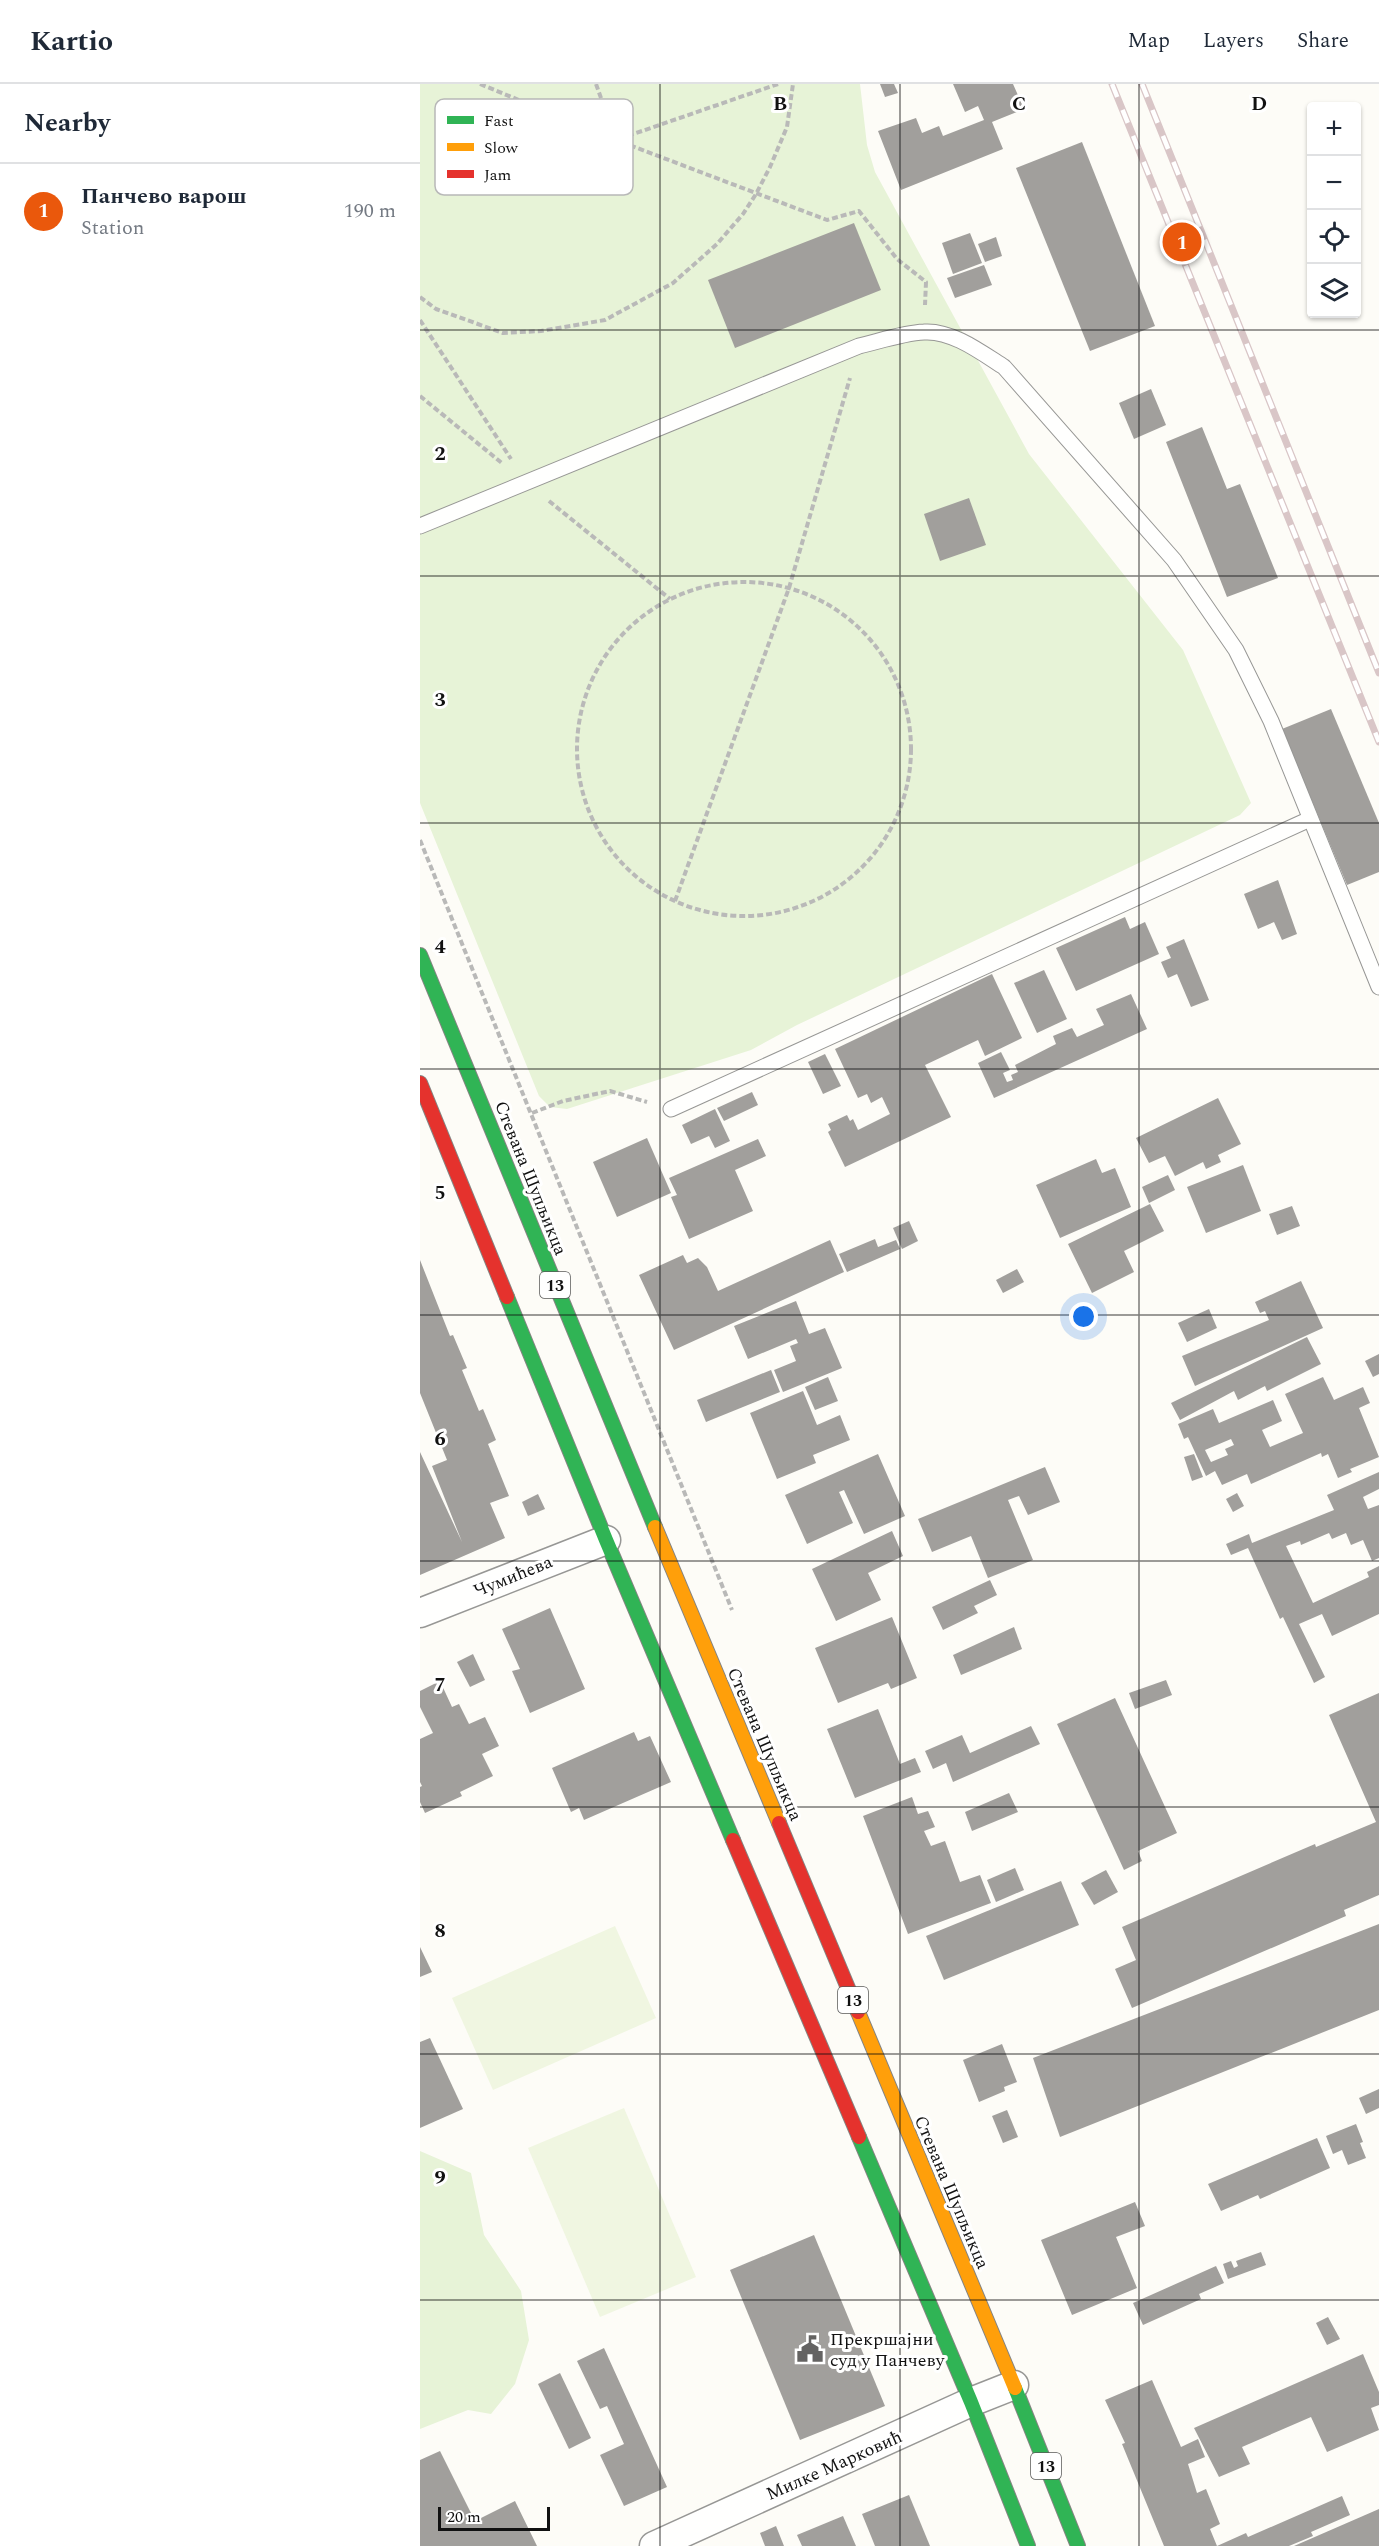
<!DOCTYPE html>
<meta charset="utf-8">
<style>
body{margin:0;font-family:Spectral,serif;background:#f6f6f7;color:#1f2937}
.controls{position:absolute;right:18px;top:18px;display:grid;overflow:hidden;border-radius:6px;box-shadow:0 2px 4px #0004}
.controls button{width:54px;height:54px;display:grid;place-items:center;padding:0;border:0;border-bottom:2px solid #e0e1e3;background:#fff;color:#1f2937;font:30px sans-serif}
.scale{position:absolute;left:18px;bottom:15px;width:112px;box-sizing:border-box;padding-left:6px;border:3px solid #111;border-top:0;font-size:16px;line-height:21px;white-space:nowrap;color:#111;-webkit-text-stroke:4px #fff;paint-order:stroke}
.you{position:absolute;left:664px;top:1233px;width:21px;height:21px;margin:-15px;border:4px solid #fff;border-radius:50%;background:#1a73e8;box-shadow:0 0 0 9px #1a73e833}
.badge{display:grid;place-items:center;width:39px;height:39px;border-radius:50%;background:#ea580c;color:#fff;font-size:20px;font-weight:700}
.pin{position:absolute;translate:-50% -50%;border:3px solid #fff;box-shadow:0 2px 6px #0006}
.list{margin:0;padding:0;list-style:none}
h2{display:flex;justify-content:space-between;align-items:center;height:78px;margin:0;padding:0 24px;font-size:26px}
h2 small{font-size:20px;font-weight:400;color:#747a83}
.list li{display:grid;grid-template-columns:39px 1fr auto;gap:18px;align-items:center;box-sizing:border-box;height:96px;padding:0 24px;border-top:2px solid #e0e1e3}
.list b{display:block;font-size:22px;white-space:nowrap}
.list p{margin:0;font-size:20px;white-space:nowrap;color:#747a83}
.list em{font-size:20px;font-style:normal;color:#747a83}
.icon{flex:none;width:33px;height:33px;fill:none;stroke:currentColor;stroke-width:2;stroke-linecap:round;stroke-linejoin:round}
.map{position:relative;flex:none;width:959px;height:2462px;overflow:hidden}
header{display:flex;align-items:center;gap:36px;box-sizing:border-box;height:84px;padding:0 30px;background:#fff;border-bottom:2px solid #e0e1e3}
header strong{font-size:28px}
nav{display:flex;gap:33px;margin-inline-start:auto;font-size:21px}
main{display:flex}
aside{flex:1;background:#fff}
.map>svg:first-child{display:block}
</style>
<header>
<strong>Kartio</strong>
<nav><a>Map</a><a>Layers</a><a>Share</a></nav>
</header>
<main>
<aside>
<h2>Nearby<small></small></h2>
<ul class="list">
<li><span class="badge">1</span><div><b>Панчево варош</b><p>Station</p></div><em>190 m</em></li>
</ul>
</aside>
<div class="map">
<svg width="959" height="2462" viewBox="0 0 959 2462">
<rect width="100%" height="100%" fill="#fdfcf7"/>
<!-- green -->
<g fill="#e7f3d7">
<path d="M 0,0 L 440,0 L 447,61 L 455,88 L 609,370 L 763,566 L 831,719 L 820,731 L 377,941 L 331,966 L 147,1025 L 130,1023 L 119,1012 L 0,719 Z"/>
<path d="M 0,2067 L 51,2089 L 64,2151 L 101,2207 L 109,2256 L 95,2300 L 71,2330 L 48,2326 L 0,2345 Z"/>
</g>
<!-- pitch -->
<g fill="#f0f6e1">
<path d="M 195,1842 L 236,1934 L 73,2006 L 32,1914 Z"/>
<path d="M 204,2024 L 276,2193 L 180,2233 L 108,2064 Z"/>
</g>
<!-- building -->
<g fill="#a19f9c" fill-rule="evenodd">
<path d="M 460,0 L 474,0 L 478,9 L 465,13 Z"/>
<path d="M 533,0 L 593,0 L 604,25 L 572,38 L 583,65 L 481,106 L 458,47 L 496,34 L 502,49 L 519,42 L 523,52 L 564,36 L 558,22 L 545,28 Z"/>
<path d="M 662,58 L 735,242 L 670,267 L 596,84 Z"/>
<path d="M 434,139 L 461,206 L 315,264 L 288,196 Z"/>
<path d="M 550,149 L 562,179 L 533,190 L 522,159 Z"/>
<path d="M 576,153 L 582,172 L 565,178 L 558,160 Z"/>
<path d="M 564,181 L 572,201 L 535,214 L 527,194 Z"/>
<path d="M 731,305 L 746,341 L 714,355 L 699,319 Z"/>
<path d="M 782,343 L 807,405 L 820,400 L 858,494 L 807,513 L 746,358 Z"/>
<path d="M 549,414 L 566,461 L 520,477 L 504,430 Z"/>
<path d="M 911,625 L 959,739 L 959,788 L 927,801 L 862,645 Z"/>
<path d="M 858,796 L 877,850 L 862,856 L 854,838 L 838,845 L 824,810 Z"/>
<path d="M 705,833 L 710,845 L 725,838 L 739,870 L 656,907 L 636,864 Z"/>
<path d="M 764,855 L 789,916 L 771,923 L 757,890 L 748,894 L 741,878 L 751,874 L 746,863 Z"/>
<path d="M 624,886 L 647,935 L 617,949 L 594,899 Z"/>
<path d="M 572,890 L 602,954 L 565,972 L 558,956 L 505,981 L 531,1033 L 425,1083 L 408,1048 L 411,1046 L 408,1040 L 427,1031 L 430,1037 L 433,1035 L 438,1046 L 470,1030 L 462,1013 L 451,1019 L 447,1010 L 438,1014 L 415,965 Z"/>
<path d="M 711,910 L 727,945 L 574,1014 L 558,979 L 581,968 L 590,986 L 583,989 L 587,998 L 593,996 L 591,991 L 598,988 L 595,981 L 636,960 L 633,952 L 652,944 L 657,953 L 684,941 L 676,925 Z"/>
<path d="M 405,970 L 421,1002 L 403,1010 L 388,978 Z"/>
<path d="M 332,1008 L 338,1021 L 304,1037 L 297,1024 Z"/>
<path d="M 798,1014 L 821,1060 L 798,1071 L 801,1078 L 786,1085 L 783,1078 L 755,1092 L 745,1072 L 729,1079 L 716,1054 Z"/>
<path d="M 295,1025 L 310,1057 L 295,1064 L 289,1052 L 271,1060 L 262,1041 Z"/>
<path d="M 227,1054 L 251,1109 L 197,1133 L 173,1078 Z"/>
<path d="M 338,1055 L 346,1072 L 315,1086 L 333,1127 L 269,1155 L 251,1113 L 257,1111 L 249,1094 Z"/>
<path d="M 676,1075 L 682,1089 L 695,1084 L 711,1123 L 640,1154 L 616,1101 Z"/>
<path d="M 823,1081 L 841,1127 L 786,1149 L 767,1103 Z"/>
<path d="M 748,1091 L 755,1106 L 729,1119 L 722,1103 Z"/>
<path d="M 730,1120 L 744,1147 L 704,1167 L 714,1188 L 672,1209 L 648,1160 Z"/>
<path d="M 872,1122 L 880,1142 L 857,1151 L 849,1130 Z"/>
<path d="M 489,1137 L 498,1157 L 482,1165 L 473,1144 Z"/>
<path d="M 455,1155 L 458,1163 L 476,1156 L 480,1165 L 427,1188 L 419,1170 Z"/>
<path d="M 410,1156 L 424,1188 L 254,1266 L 219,1191 L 263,1171 L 267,1179 L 278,1174 L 287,1183 L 298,1207 Z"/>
<path d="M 0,1176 L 30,1252 L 33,1251 L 47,1284 L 42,1286 L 59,1327 L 63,1325 L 76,1356 L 68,1360 L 89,1412 L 70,1419 L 85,1454 L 0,1491 L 0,1368 L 42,1458 L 12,1382 L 27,1376 L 0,1309 Z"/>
<path d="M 597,1185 L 604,1198 L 583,1209 L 576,1196 Z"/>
<path d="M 881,1197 L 903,1244 L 775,1302 L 762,1272 L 849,1236 L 845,1227 L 840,1229 L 835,1218 Z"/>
<path d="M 376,1217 L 389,1250 L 405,1244 L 422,1284 L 363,1308 L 354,1286 L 376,1277 L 370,1262 L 378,1259 L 376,1255 L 328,1275 L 314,1242 Z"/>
<path d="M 789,1225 L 797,1244 L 767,1258 L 758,1239 Z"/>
<path d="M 887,1253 L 901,1280 L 847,1307 L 845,1302 L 818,1316 L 814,1307 L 760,1336 L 751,1319 Z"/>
<path d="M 959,1270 L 959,1290 L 953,1293 L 945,1277 Z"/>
<path d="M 351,1286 L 360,1308 L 286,1338 L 277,1316 Z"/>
<path d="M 408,1293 L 418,1317 L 395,1326 L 385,1303 Z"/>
<path d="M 903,1293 L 914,1316 L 943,1303 L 950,1319 L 939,1324 L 959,1373 L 930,1385 L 932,1388 L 918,1394 L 908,1370 L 902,1373 L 901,1369 L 831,1400 L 827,1390 L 802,1401 L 795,1387 L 786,1392 L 768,1353 L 764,1355 L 758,1340 L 793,1325 L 799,1339 L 853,1316 L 862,1337 L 842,1346 L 850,1363 L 883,1349 L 865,1310 ZM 811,1355 L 814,1361 L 805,1365 L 808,1371 L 791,1378 L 785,1366 Z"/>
<path d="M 383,1307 L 397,1341 L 420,1331 L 430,1356 L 393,1371 L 396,1379 L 357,1395 L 330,1329 Z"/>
<path d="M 458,1370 L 485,1432 L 444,1450 L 424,1406 L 419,1408 L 433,1439 L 387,1460 L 365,1411 Z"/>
<path d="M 774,1370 L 783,1393 L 772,1397 L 764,1373 Z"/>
<path d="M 625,1383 L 640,1418 L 608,1431 L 599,1412 L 588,1416 L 613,1476 L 568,1494 L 551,1452 L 512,1468 L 498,1435 Z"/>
<path d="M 959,1388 L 959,1405 L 943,1413 L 948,1425 L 959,1421 L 959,1474 L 952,1477 L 943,1456 L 931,1461 L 926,1449 L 912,1455 L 909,1449 L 881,1461 L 880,1457 L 866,1462 L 893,1519 L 949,1493 L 947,1488 L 959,1482 L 959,1530 L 912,1552 L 902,1530 L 879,1540 L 905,1593 L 894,1599 L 863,1533 L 860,1535 L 828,1464 L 811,1471 L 806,1460 L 829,1450 L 832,1459 L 914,1426 L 907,1411 Z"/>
<path d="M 817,1409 L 824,1422 L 813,1428 L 806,1415 Z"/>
<path d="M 118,1410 L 125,1425 L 108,1432 L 102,1418 Z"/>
<path d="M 472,1447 L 483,1472 L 448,1489 L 461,1516 L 416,1537 L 392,1485 Z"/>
<path d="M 570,1496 L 577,1511 L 554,1522 L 558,1529 L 523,1546 L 512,1523 Z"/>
<path d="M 130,1524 L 165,1605 L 110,1629 L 92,1587 L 100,1585 L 82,1545 Z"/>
<path d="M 472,1533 L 497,1594 L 471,1605 L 468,1599 L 418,1619 L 395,1564 Z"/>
<path d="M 594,1543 L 602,1565 L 541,1591 L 533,1571 Z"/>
<path d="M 53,1570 L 65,1596 L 50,1603 L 37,1578 Z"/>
<path d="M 746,1596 L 752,1611 L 715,1625 L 709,1609 Z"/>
<path d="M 20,1597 L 32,1623 L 39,1620 L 49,1640 L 65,1633 L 79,1662 L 62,1670 L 73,1692 L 40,1708 L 42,1712 L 5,1729 L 0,1718 L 0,1703 L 2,1702 L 0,1698 L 0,1655 L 13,1649 L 0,1623 L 0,1607 Z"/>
<path d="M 959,1609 L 959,1811 L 924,1826 L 926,1832 L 712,1924 L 695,1885 L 716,1876 L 702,1843 L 895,1760 L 896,1763 L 956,1738 L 909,1631 Z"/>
<path d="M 695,1614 L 757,1749 L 718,1767 L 722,1777 L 704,1786 L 637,1640 Z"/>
<path d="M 458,1625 L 480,1680 L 495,1674 L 501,1688 L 435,1714 L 407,1645 Z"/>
<path d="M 611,1642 L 620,1660 L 533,1698 L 526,1679 L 513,1685 L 505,1667 L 542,1651 L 550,1669 Z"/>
<path d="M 214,1648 L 218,1657 L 230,1652 L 251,1698 L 164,1736 L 159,1724 L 151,1728 L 132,1684 Z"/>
<path d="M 589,1709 L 598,1728 L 552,1747 L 545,1728 Z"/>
<path d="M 492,1713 L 498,1730 L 508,1727 L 515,1743 L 504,1747 L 511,1762 L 525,1757 L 540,1798 L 560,1791 L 571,1819 L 488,1850 L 443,1732 Z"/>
<path d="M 595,1784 L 604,1806 L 576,1818 L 567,1796 Z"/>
<path d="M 686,1786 L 698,1808 L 674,1821 L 661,1799 Z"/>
<path d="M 641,1797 L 659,1841 L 524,1896 L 506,1852 Z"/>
<path d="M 959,1840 L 959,1926 L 640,2053 L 613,1974 Z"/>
<path d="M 0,1863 L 12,1888 L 0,1893 Z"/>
<path d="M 10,1954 L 43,2025 L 0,2044 L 0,1958 Z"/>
<path d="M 582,1960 L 597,1998 L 584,2003 L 585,2007 L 559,2018 L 543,1976 Z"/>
<path d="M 959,2005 L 959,2024 L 946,2030 L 939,2014 Z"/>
<path d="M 587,2026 L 598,2053 L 583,2059 L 572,2032 Z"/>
<path d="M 936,2040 L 943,2058 L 940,2059 L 946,2074 L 928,2081 L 922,2066 L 913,2070 L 906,2052 Z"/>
<path d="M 897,2054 L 910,2084 L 840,2115 L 838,2111 L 801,2127 L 788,2100 Z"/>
<path d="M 715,2118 L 725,2142 L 696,2153 L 717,2204 L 652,2231 L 621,2156 Z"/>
<path d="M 394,2151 L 465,2322 L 380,2356 L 310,2186 Z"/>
<path d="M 841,2168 L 846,2181 L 808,2195 L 803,2180 L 811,2177 L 814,2184 L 818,2182 L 816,2177 Z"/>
<path d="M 796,2182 L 804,2199 L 779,2210 L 781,2215 L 723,2241 L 713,2219 Z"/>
<path d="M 908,2233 L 920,2255 L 907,2261 L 896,2239 Z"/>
<path d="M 184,2264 L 247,2403 L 204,2422 L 180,2371 L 204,2360 L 187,2322 L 180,2325 L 157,2277 Z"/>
<path d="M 943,2270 L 959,2308 L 959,2321 L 951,2324 L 959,2346 L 907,2368 L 891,2333 L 822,2363 L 830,2380 L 799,2393 L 774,2344 Z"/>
<path d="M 140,2289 L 171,2354 L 149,2365 L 118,2300 Z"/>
<path d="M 732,2296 L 761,2363 L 778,2355 L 785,2373 L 768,2380 L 777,2409 L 786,2405 L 800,2440 L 790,2445 L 797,2462 L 826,2449 L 828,2453 L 922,2412 L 930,2431 L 891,2448 L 893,2452 L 869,2462 L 744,2462 L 702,2360 L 705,2359 L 685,2316 Z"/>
<path d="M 20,2367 L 55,2437 L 95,2417 L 117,2462 L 0,2462 L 0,2376 Z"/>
<path d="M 489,2411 L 510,2462 L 455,2462 L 442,2430 Z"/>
<path d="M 959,2425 L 959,2462 L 874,2462 Z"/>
<path d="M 423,2432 L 436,2462 L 382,2462 L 377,2451 Z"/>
<path d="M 356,2442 L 364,2462 L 345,2462 L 340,2449 Z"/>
</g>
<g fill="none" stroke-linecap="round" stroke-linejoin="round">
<defs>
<g id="lane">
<path d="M 0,442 L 439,262 C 460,257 483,249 504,248 C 532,246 562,269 584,283 L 754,476 L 816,566 L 851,637 L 959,903"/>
<path d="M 251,1025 L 890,735"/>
</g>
<g id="street">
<path d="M 0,1529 L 186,1456"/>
<path d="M 234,2462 L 551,2318 L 594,2301"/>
</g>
<g id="fast">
<path d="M 0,871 L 235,1443"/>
<path d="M 87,1213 L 186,1456 L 313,1756"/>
<path d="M 439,2053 L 551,2318 L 608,2462"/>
<path d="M 595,2304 L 658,2462"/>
</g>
<g id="slow">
<path d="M 235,1443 L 359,1739"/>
<path d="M 438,1928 L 595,2304"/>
</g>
<g id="jam">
<path d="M 0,999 L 87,1213"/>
<path d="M 359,1739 L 438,1928"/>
<path d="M 313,1756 L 439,2053"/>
</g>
</defs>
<!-- lane casing -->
<use href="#lane" stroke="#979795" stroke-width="17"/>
<!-- street casing -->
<use href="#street" stroke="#979795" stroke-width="31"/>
<!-- fast casing -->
<use href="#fast" stroke="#858482" stroke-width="16"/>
<!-- slow casing -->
<use href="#slow" stroke="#858482" stroke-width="16"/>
<!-- jam casing -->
<use href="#jam" stroke="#858482" stroke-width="16"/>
<!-- path -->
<g stroke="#b9b9b8" stroke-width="4" stroke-dasharray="6 3" stroke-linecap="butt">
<path d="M 60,0 L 196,56 L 407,136 L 439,127 L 477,175 L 506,198 L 505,221"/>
<path d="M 176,0 L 196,56 L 358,0"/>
<path d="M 0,213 L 16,225 L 83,249 L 121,247 L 185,236 L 253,199 L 297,160 L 323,130 L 336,110 L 350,83 L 367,43 L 373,0"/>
<path d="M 0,236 L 91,375"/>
<path d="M 0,312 L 83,380"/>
<path d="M 129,417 L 250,515"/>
<circle cx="324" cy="665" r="167"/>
<path d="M 0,756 L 312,1526"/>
<path d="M 255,817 L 369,504 L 430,294"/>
<path d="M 112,1029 L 143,1017 L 190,1007 L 227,1018"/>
</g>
<!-- lane -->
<use href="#lane" stroke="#fffffe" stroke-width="15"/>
<!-- street -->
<use href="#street" stroke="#fffffe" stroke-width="28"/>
<!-- fast -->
<use href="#fast" stroke="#30b455" stroke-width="14"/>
<!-- slow -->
<use href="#slow" stroke="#ff9f0a" stroke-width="14"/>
<!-- jam -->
<use href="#jam" stroke="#e5322d" stroke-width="14"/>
<defs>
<g id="rail">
<path d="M 692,0 L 959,658"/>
<path d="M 722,0 L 959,589"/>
</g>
</defs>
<!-- rail casing -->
<use href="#rail" stroke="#d9c6c7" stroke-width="7"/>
<!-- rail -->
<use href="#rail" stroke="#fff" stroke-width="4.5" stroke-dasharray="14" stroke-linecap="butt"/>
</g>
<!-- grid -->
<path fill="none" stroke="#111" stroke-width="1.5" stroke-opacity="0.55" d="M 240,0 L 240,2462M 480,0 L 480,2462M 719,0 L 719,2462M 0,246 L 959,246M 0,492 L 959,492M 0,739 L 959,739M 0,985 L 959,985M 0,1231 L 959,1231M 0,1477 L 959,1477M 0,1723 L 959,1723M 0,1970 L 959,1970M 0,2216 L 959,2216"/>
<!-- icons -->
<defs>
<symbol id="civic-bare" viewBox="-9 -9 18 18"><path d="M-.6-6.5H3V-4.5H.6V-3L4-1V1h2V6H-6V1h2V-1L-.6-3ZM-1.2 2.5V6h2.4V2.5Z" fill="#646362" stroke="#fff" stroke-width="2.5" paint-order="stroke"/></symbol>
</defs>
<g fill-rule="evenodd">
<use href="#civic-bare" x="371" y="2246" width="38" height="38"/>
</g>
<g text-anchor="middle" stroke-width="6" stroke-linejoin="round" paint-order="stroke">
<!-- shield labels -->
<g fill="#fff" stroke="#585858" stroke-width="1.5">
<rect x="120" y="1188" width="30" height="26" rx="4.5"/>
<rect x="418" y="1903" width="30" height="26" rx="4.5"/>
<rect x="611" y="2369" width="30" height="26" rx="4.5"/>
</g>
<g font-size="16" font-weight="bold" fill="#111">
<text x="135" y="1207">13</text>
<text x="433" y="1922">13</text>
<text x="626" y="2388">13</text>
</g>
<!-- street labels -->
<g font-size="18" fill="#111" stroke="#fff">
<text transform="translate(111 1094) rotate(68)" y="6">Стевана Шупљикца</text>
<text transform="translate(93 1492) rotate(-22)" y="6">Чумићева</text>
<text transform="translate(345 1660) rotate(67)" y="6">Стевана Шупљикца</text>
<text transform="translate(532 2108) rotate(67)" y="6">Стевана Шупљикца</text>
<text transform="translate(414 2381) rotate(-24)" y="6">Милке Марковић</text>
</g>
<!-- poi labels -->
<g font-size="18" fill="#111" stroke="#fff" text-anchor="start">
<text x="410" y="2261">Прекршајни<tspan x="410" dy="21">суд у Панчеву</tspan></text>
</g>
</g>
<!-- legend -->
<rect x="15" y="15" width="198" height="96" rx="9" fill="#fff" stroke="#b8b8b8" stroke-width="1.5"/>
<rect x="27" y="32" width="27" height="8" fill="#30b455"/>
<rect x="27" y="59" width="27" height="8" fill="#ff9f0a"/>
<rect x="27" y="86" width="27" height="8" fill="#e5322d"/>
<g font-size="16" fill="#111">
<text x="64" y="42">Fast</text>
<text x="64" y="69">Slow</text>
<text x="64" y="96">Jam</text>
</g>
<g font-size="20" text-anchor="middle" font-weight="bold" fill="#111" stroke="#fff" stroke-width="6" stroke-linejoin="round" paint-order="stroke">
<text x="360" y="26">B</text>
<text x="599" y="26">C</text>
<text x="839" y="26">D</text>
<text x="20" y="376">2</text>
<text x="20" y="622">3</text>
<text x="20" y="869">4</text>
<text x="20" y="1115">5</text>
<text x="20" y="1361">6</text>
<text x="20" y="1607">7</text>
<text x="20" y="1853">8</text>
<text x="20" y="2100">9</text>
</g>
</svg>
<div class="controls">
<button>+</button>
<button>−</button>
<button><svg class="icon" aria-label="locate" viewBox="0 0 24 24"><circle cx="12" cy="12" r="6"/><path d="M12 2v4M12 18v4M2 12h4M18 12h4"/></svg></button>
<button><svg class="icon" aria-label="layers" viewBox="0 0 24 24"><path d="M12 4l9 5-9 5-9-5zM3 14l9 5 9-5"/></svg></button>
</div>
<div class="scale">20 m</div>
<div class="you"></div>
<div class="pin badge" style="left:762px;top:158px">1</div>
</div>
</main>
